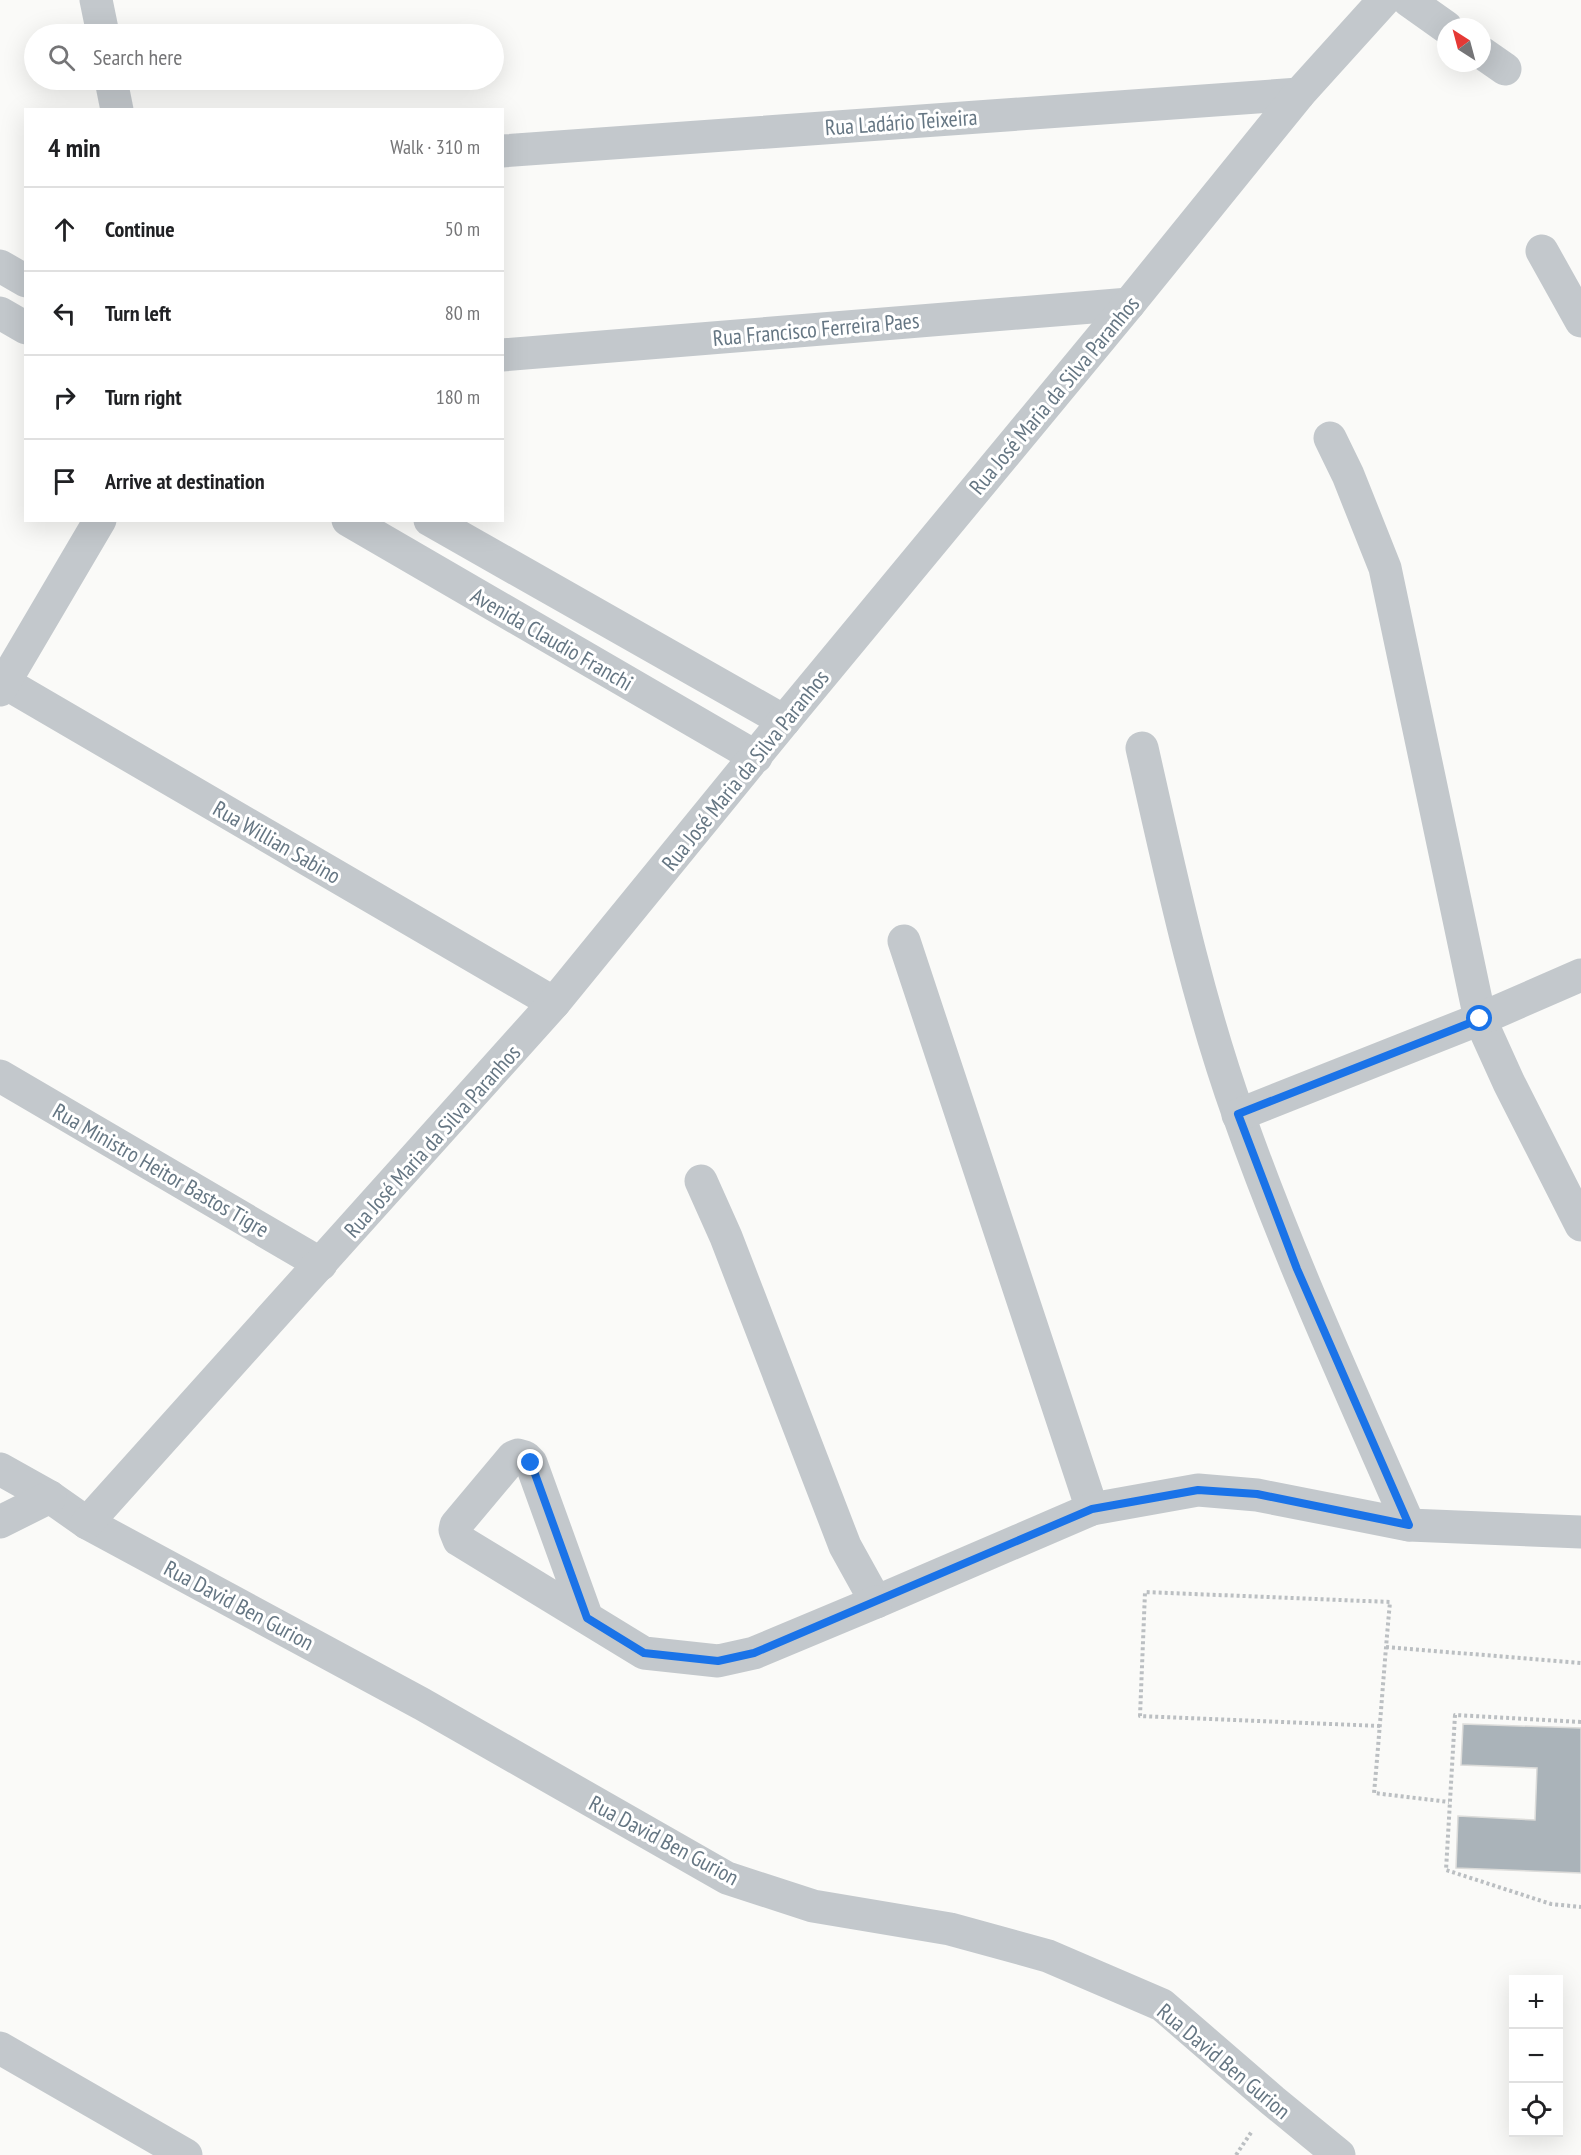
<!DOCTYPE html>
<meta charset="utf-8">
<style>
body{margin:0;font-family:"PT Sans Narrow",sans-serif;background:#f6f6f6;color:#202124}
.controls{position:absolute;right:18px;bottom:18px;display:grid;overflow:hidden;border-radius:0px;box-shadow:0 6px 24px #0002}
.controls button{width:54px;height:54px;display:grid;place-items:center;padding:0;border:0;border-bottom:2px solid #e0e0e0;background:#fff;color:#202124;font:30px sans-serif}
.compass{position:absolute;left:1437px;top:18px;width:54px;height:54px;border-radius:50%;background:#fff;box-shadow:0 6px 24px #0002;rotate:324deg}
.stop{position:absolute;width:18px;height:18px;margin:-14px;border:4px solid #1a73e8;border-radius:50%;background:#fff}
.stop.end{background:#1a73e8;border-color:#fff;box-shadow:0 2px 6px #0008}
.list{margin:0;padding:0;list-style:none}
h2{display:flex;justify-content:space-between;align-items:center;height:78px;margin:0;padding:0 24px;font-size:26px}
h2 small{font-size:20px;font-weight:400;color:#757577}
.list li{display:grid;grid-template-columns:39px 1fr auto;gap:18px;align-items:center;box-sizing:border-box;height:84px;padding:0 24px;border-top:2px solid #e0e0e0}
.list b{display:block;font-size:22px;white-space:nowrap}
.list em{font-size:20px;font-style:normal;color:#757577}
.icon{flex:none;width:33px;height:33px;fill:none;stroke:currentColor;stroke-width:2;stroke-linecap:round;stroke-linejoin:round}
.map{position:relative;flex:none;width:1581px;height:2155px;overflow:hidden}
.search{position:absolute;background:#fff;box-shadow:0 6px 24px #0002;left:24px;top:24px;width:480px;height:66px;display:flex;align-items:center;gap:15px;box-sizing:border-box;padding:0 21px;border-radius:33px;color:#757577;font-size:22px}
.panel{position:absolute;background:#fff;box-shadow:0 6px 24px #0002;left:24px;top:108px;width:480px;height:414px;border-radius:0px}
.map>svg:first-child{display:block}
</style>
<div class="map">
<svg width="1581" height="2155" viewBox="0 0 1581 2155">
<rect width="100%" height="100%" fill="#fafaf8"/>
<!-- building -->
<path fill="#aab3b9" stroke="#dcdcda" stroke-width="1.5" d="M 1463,1724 L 1581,1728 L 1581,1873 L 1456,1868 L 1458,1816 L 1535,1820 L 1537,1768 L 1461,1765 Z"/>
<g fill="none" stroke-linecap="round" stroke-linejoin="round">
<!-- path -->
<g stroke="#bbbfc2" stroke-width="4" stroke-dasharray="3 3" stroke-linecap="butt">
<path d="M 1386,1647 L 1581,1663"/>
<path d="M 1581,1722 L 1455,1715 L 1446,1870 L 1551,1904 L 1581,1907"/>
<path d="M 1380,1726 L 1140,1716 L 1145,1592 L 1390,1602 C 1384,1666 1380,1729 1374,1793 L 1449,1802"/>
<path d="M 1236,2155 L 1252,2131"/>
</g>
<!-- minor -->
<g stroke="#c3c8cc" stroke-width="33">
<path d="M 96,0 L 103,34"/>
<path d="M 1408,0 L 1446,27"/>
<path d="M 1482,53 L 1505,69"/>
<path d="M 111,80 L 117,110"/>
<path d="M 502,151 L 1299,94"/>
<path d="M 1542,251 L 1581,321"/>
<path d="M 0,266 L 26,281"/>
<path d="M 0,313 L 26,328"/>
<path d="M 502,355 L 1129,304"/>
<path d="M 1330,438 L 1348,475 L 1385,568 L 1480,1019 L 1509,1083 L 1581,1225"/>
<path d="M 348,520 L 756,757"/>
<path d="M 430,520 L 784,721"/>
<path d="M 0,680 L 554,1003"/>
<path d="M 0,690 L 100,520"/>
<path d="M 1142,748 C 1170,871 1196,996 1239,1116 C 1288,1255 1350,1390 1409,1525"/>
<path d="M 904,941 L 1092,1509"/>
<path d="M 0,1076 L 321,1264"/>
<path d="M 1238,1115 L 1480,1019 L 1581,975"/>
<path d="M 701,1181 L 726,1237 L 845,1546 L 876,1602 L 1092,1509 L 1198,1490 L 1257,1495 L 1409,1525 L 1581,1532"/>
<path d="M 0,1469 L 50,1497 L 87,1523 L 422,1704 L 727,1878 L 813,1906 L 950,1929 L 1048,1956 L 1162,2005 L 1273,2101 L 1339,2155"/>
<path d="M 0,1522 L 50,1497"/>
<path d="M 87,1523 L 554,1003 L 784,721 L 1129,304 L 1299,94 L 1384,0"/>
<path d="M 587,1618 L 531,1463 L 525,1457 L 518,1455 L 513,1457 L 456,1525 L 455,1530 L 459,1540 L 644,1653 L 718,1661 L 754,1653 L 876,1602"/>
<path d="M 0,2048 L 186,2155"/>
</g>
</g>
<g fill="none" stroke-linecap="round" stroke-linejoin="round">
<!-- route -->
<path stroke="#1a73e8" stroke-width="8" d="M 531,1463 L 587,1618 L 644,1653 L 718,1661 L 754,1653 L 1092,1509 L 1198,1490 L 1257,1494 L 1409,1525 L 1297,1269 L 1238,1114 L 1480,1019"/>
</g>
<g text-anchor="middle" stroke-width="6" stroke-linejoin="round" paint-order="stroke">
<!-- street labels -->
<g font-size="22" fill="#657683" stroke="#fff">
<text transform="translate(901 122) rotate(-4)" y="8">Rua Ladário Teixeira</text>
<text transform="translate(816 329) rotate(-5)" y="8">Rua Francisco Ferreira Paes</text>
<text transform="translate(1054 395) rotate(-50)" y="8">Rua José Maria da Silva Paranhos</text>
<text transform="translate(552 639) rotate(30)" y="8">Avenida Claudio Franchi</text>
<text transform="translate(745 770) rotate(-51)" y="8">Rua José Maria da Silva Paranhos</text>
<text transform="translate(277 842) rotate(30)" y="8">Rua Willian Sabino</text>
<text transform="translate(432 1141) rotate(-48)" y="8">Rua José Maria da Silva Paranhos</text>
<text transform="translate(161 1170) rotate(30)" y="8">Rua Ministro Heitor Bastos Tigre</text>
<text transform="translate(239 1605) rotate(28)" y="8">Rua David Ben Gurion</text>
<text transform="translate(664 1840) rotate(28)" y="8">Rua David Ben Gurion</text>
<text transform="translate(1224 2061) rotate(40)" y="8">Rua David Ben Gurion</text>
</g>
</g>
</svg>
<div class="controls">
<button>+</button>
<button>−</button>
<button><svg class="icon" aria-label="locate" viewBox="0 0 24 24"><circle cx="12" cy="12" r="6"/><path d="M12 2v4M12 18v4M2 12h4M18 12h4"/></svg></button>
</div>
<svg class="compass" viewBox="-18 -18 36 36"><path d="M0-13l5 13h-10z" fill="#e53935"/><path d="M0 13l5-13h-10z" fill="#757577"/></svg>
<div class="stop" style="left:1480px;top:1019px"></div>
<div class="stop end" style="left:531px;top:1463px"></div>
<div class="search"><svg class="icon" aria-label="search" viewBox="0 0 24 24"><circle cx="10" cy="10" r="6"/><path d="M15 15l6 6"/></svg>Search here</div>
<section class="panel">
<h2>4 min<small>Walk · 310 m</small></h2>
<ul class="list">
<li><svg class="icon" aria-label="ahead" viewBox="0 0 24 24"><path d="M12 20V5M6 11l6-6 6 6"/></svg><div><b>Continue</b></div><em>50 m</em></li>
<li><svg class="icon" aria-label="left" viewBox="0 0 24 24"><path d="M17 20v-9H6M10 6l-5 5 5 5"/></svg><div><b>Turn left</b></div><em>80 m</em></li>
<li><svg class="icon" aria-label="right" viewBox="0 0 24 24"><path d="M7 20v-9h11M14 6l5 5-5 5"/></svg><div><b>Turn right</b></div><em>180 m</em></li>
<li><svg class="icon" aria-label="arrive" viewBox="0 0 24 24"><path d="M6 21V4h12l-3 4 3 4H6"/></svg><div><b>Arrive at destination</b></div></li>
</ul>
</section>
</div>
